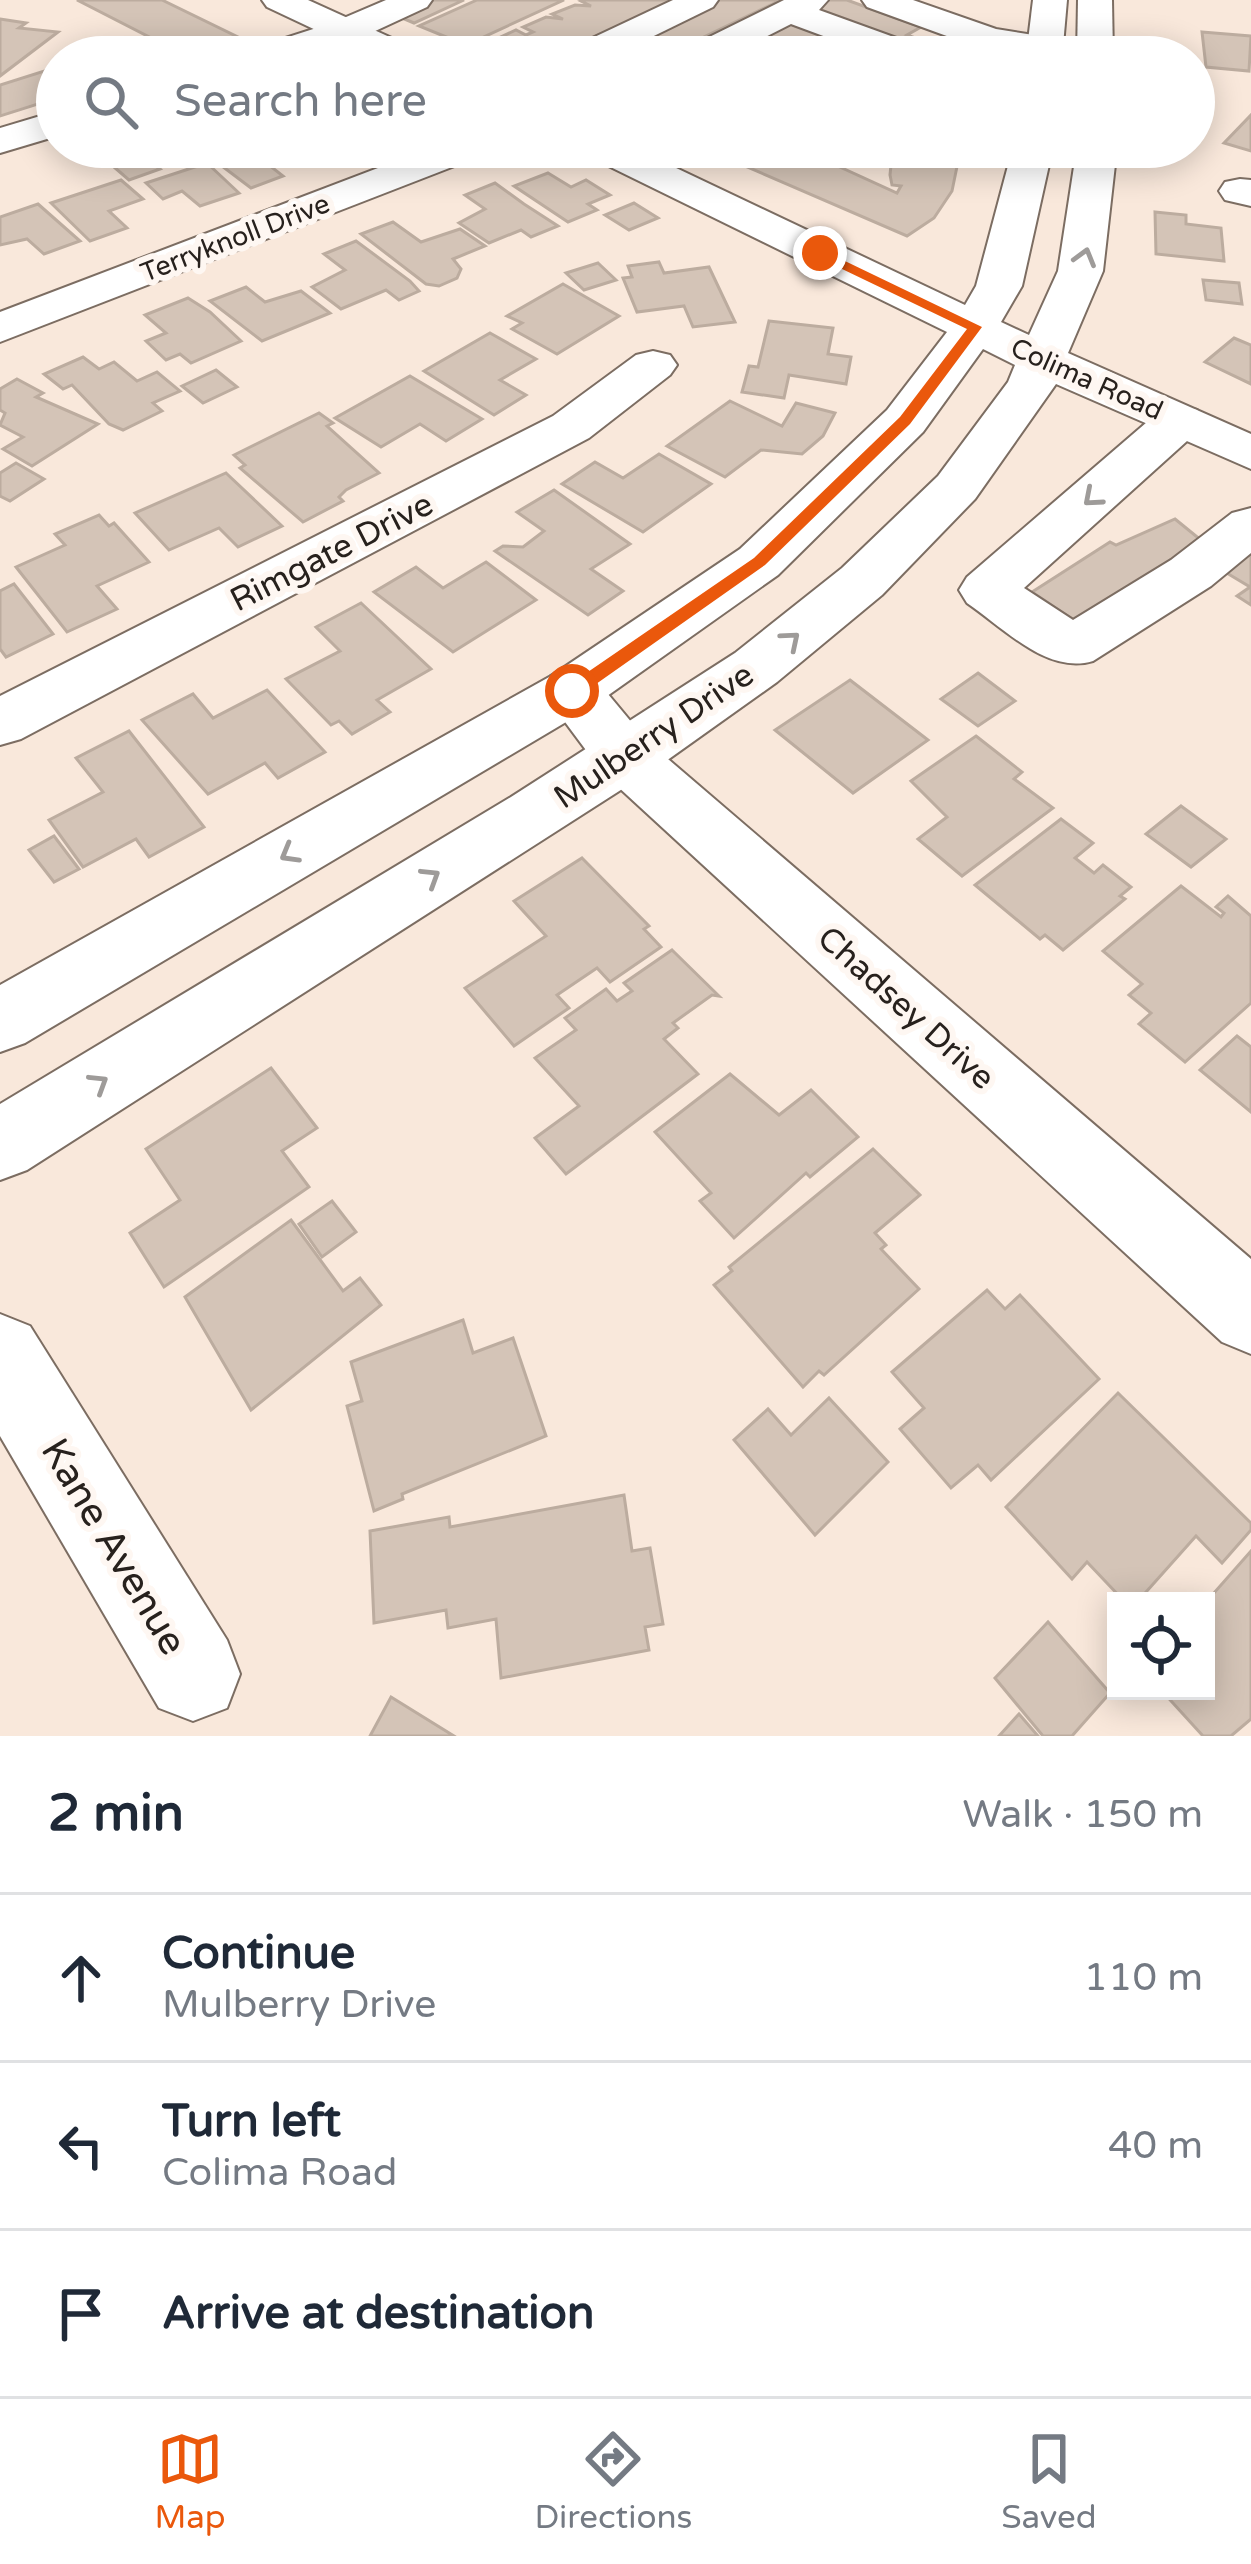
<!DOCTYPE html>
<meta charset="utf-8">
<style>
body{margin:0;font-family:"Varela Round",sans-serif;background:#f2f2f3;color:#1f2937}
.controls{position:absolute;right:36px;bottom:36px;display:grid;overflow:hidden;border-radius:0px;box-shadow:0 6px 30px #0003}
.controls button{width:108px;height:108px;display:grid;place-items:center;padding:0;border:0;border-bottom:3px solid #e0e1e3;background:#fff;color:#1f2937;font:60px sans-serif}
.stop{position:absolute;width:36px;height:36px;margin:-27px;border:9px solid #ea580c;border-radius:50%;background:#fff}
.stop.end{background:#ea580c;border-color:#fff;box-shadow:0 3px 12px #0008}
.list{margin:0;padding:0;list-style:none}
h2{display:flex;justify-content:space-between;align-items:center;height:156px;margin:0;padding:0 48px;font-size:51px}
h2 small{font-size:39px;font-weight:400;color:#747a83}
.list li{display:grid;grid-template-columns:78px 1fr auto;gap:36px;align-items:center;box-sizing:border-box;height:168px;padding:0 48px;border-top:3px solid #e0e1e3}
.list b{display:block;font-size:45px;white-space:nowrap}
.list p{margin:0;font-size:39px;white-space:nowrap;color:#747a83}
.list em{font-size:39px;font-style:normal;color:#747a83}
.icon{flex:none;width:66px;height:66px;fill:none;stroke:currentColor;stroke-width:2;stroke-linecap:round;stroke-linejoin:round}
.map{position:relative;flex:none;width:1251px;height:1736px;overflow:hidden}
.search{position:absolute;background:#fff;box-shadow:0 6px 30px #0003;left:36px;right:36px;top:36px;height:132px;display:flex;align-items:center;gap:30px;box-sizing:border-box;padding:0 42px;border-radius:66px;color:#747a83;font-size:45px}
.sheet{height:660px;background:#fff}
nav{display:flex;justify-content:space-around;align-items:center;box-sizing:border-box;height:168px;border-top:3px solid #e0e1e3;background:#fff;font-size:33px;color:#747a83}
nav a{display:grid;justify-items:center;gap:6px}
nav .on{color:#ea580c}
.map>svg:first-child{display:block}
</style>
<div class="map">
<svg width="1251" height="1736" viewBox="0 0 1251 1736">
<rect width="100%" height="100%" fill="#f9e8db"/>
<!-- building -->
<g fill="#d4c4b7" stroke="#bcac9f" stroke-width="3">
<path d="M 77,0 L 162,0 L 244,40 L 190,57 L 94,57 L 153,39 Z"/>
<path d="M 432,0 L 464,0 L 414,23 L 397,16 Z"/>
<path d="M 477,0 L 564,0 L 466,45 L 419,26 Z"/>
<path d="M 584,0 L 675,0 L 550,57 L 490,57 L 473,49 L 485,44 L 496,48 L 503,45 L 492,41 L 516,30 L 526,35 L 533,32 L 523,27 L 546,17 L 563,19 L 552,14 L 575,5 L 591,6 L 581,1 Z"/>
<path d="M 712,0 L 781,0 L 662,57 L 619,57 L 603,51 Z"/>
<path d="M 826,0 L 847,0 L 921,27 L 907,35 L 929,43 L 915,51 L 806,10 Z"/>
<path d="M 0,19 L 26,23 L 19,28 L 58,32 L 0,76 Z"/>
<path d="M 784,20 L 848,44 L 832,52 L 817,47 L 804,57 L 711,57 Z"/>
<path d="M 1202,32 L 1251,36 L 1249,71 L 1206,67 Z"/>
<path d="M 57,67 L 57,98 L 0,116 L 0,85 Z"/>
<path d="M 1251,115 L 1251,151 L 1224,143 Z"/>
<path d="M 226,147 L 290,147 L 294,150 L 265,162 L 283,176 L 251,188 L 206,154 Z"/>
<path d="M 701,147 L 796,147 L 897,193 L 901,186 L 892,185 L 890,175 L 891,165 L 899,166 L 898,147 L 961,147 L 952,191 L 934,218 L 907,236 Z"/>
<path d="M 144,157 L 160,169 L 129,180 L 114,167 Z"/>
<path d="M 207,163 L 239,193 L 200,206 L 182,191 L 163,199 L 146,183 Z"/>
<path d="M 548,173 L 571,187 L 586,180 L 610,195 L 588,204 L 597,210 L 568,222 L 514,186 Z"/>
<path d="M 121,180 L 143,199 L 109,211 L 127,228 L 90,241 L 51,203 Z"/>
<path d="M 495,183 L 524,204 L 558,226 L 531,237 L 521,230 L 489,243 L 459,223 L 485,209 L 465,195 Z"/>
<path d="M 634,203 L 658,218 L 629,230 L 605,215 Z"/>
<path d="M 38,204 L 80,241 L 44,254 L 27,239 L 0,245 L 0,217 Z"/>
<path d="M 1155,212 L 1186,215 L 1186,224 L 1221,228 L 1224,261 L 1156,254 Z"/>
<path d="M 393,222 L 421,242 L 460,229 L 485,246 L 453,259 L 461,269 L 457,278 L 439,286 L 426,284 L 361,234 Z"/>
<path d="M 356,241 L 410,281 L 419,291 L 399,300 L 386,290 L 341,309 L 312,287 L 345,270 L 324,254 Z"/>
<path d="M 659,262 L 664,273 L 709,267 L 735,322 L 693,327 L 684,306 L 637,312 L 623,278 L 632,277 L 628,266 Z"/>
<path d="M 598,263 L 616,280 L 584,290 L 566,273 Z"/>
<path d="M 1203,280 L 1239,283 L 1242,304 L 1206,300 Z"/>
<path d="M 563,284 L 619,316 L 557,354 L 512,329 L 522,323 L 507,316 Z"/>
<path d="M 246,287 L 265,302 L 301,291 L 330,313 L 262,341 L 210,301 Z"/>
<path d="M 188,298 L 210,312 L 241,341 L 191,363 L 180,354 L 166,360 L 146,341 L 166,333 L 145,315 Z"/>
<path d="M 769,321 L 833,328 L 828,354 L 851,357 L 846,384 L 789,375 L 784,398 L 742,392 L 749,366 L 758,367 Z"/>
<path d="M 490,333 L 536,359 L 500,380 L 526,395 L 494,415 L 424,371 Z"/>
<path d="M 1234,338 L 1251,345 L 1251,384 L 1205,362 Z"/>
<path d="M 83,357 L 99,369 L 114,362 L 137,381 L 157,372 L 180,391 L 153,403 L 162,411 L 123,430 L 109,424 L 72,385 L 63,389 L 44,374 Z"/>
<path d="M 216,370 L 237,387 L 203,403 L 182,386 Z"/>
<path d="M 410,376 L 482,419 L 446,441 L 420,424 L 381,447 L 335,418 Z"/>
<path d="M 17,379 L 43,393 L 36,397 L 98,424 L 32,466 L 3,449 L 23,437 L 0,425 L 5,413 L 0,410 L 0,389 Z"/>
<path d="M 730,401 L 782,426 L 796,403 L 835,413 L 823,436 L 802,454 L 761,450 L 725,477 L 667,446 Z"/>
<path d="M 319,413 L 333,423 L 327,426 L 379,473 L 346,490 L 339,497 L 343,501 L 303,522 L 240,468 L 245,465 L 234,455 Z"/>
<path d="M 659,454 L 711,484 L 643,532 L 562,484 L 595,462 L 623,478 Z"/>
<path d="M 16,463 L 44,479 L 10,501 L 0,496 L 0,473 Z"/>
<path d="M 226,473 L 282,526 L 238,547 L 219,528 L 169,550 L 135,513 Z"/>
<path d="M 554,490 L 630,544 L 591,569 L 623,591 L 588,615 L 495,551 L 503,546 L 523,547 L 544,531 L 517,512 Z"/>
<path d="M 99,515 L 109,526 L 114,523 L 149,562 L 97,586 L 117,609 L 67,632 L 16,567 L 65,545 L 55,534 Z"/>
<path d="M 1175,519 L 1212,549 L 1081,625 L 1032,592 L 1110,542 L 1116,545 Z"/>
<path d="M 1251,547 L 1251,605 L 1237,596 L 1250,587 L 1220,569 Z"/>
<path d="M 486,562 L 536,600 L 453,652 L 374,592 L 416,567 L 443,588 Z"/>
<path d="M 14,584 L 53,634 L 6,657 L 0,649 L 0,591 Z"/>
<path d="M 361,603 L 431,669 L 377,700 L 390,712 L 352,734 L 339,721 L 331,725 L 286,679 L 340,651 L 316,627 Z"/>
<path d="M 978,673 L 1015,701 L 978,726 L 941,699 Z"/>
<path d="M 850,680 L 928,740 L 853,793 L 775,730 Z"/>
<path d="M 267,690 L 325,752 L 278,778 L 265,763 L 208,794 L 142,720 L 193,694 L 213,718 Z"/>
<path d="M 129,731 L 204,827 L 149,857 L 136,839 L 83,867 L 49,820 L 103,792 L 76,758 Z"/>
<path d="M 976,736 L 1022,772 L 1014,779 L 1053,808 L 962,876 L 918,839 L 947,817 L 911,781 Z"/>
<path d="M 1181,806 L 1226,839 L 1191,867 L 1146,834 Z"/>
<path d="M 1061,819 L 1093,843 L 1075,858 L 1094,873 L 1103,865 L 1131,887 L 1120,896 L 1125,899 L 1063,950 L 1045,935 L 1040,939 L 975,885 Z"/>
<path d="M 54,836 L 79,869 L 54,882 L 29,850 Z"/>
<path d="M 582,858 L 649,926 L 644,929 L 661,947 L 610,982 L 597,968 L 557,995 L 569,1008 L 514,1046 L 465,988 L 546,936 L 514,901 Z"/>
<path d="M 1181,886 L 1221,917 L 1224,913 L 1216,907 L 1228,896 L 1251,916 L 1251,1003 L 1185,1062 L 1139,1024 L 1151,1013 L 1129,995 L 1142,984 L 1103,951 Z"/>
<path d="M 672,950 L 719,996 L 712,995 L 673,1023 L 678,1028 L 664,1039 L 698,1074 L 566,1174 L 535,1138 L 579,1106 L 535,1058 L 576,1030 L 565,1018 L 606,989 L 617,1001 L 632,991 L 624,983 Z"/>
<path d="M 1237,1036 L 1251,1047 L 1251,1112 L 1200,1070 Z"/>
<path d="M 271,1068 L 317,1128 L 282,1151 L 309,1187 L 164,1287 L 130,1233 L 180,1200 L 146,1149 Z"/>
<path d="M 730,1074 L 779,1115 L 811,1090 L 858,1137 L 810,1177 L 806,1173 L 734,1238 L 700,1201 L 711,1193 L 655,1132 Z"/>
<path d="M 873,1149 L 920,1195 L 875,1233 L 886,1245 L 881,1249 L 919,1289 L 824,1375 L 819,1371 L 803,1387 L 714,1285 L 732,1271 L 729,1267 Z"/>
<path d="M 332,1201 L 356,1232 L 322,1257 L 299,1224 Z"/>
<path d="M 291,1220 L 343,1291 L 360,1278 L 381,1305 L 251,1410 L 185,1297 Z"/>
<path d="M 987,1290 L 1005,1309 L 1020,1295 L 1099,1379 L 991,1480 L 978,1465 L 951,1488 L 900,1429 L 924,1408 L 892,1372 Z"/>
<path d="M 463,1320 L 473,1353 L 513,1338 L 546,1436 L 402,1494 L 403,1499 L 374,1511 L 347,1406 L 362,1401 L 351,1362 Z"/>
<path d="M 1118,1393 L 1251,1523 L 1251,1530 L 1222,1563 L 1196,1536 L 1138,1601 L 1124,1601 L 1087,1562 L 1072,1579 L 1006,1507 Z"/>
<path d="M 829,1398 L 888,1462 L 815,1535 L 734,1440 L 768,1409 L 791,1435 Z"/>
<path d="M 624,1495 L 632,1551 L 650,1548 L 663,1624 L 645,1627 L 649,1650 L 501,1678 L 496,1619 L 448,1628 L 446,1610 L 374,1623 L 370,1531 L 449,1517 L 450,1527 Z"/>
<path d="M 1251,1551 L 1251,1719 L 1231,1736 L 1203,1736 L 1162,1691 L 1206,1691 L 1206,1602 Z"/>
<path d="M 1048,1622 L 1110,1693 L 1072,1736 L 1043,1736 L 995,1678 Z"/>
<path d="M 391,1697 L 454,1736 L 370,1736 Z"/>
<path d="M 1019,1714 L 1038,1736 L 999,1736 Z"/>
</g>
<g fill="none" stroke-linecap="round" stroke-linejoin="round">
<defs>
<g id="minor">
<path d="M 386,0 L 432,0 L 427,7 L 358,39 L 301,57 L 246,57 L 251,49 L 332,23 Z"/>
<path d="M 673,0 L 718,0 L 713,7 L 611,57 L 564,57 L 569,49 Z"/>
<path d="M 784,0 L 828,0 L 819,10 L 924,48 L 929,56 L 880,57 L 791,24 L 726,57 L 680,57 L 685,49 Z"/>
<path d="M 862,0 L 913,0 L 996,29 L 1059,39 L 1064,47 L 1050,57 L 977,47 L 867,7 Z"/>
<path d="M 57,111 L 57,136 L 0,153 L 0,128 Z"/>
<path d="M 433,147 L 489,147 L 483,155 L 0,342 L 0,312 Z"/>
<path d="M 1240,179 L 1251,180 L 1251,206 L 1225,200 L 1219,191 L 1225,182 Z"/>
<path d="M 653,351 L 670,355 L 677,365 L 670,375 L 589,438 L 21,739 L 0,745 L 0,696 L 553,416 L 636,355 Z"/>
<path d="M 1179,406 L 1197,410 L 1204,421 L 1197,432 L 1024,588 L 1073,620 L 1171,560 L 1232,513 L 1251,508 L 1251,553 L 1211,586 L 1093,661 C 1047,675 1004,628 967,603 L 959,590 L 967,577 L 1161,410 Z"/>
<path d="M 572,669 L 593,676 L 647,741 L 1251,1259 L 1251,1354 L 1222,1342 L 603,773 L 542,691 L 551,676 Z"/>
<path d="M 0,1314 L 30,1326 L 227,1640 L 240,1674 L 227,1708 L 193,1721 L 159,1708 L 0,1436 Z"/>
</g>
<g id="major">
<path d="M 262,0 L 308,0 L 416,49 L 421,57 L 373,57 L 267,7 Z"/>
<path d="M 1033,0 L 1067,0 L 1062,57 L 1026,57 Z"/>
<path d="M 1078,0 L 1112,0 L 1113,57 L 1077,57 Z"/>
<path d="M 580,147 L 632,147 L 965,305 L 976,286 L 1013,147 L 1053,147 L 1022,286 L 1001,322 L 1029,335 L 1058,271 L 1077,147 L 1117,147 L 1103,271 L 1068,353 L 1251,434 L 1251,469 L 1056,384 L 975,499 L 882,595 L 777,682 L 666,761 L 27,1170 L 0,1180 L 0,1104 L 511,797 L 735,653 L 842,568 L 938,476 L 1008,382 L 1015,365 L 983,349 L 923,432 L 778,575 L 593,706 L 25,1043 L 0,1052 L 0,985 L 551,676 L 740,549 L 887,410 L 947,332 L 586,155 Z"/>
</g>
</defs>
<!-- minor casing -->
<use href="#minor" stroke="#7c6d62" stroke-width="4"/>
<!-- major casing -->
<use href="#major" stroke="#7c6d62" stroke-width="4"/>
<!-- minor -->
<use href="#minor" fill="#fff" fill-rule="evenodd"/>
<!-- major -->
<use href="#major" fill="#fff" fill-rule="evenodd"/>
</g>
<!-- one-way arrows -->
<defs><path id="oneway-chevron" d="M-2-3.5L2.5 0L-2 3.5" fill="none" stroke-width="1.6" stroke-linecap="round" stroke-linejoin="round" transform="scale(3)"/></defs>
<g stroke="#9e9b99">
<use href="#oneway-chevron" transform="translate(1085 257) rotate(-74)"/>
<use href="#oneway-chevron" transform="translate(1092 498) rotate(139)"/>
<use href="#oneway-chevron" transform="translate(791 640) rotate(-40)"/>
<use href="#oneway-chevron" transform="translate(289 854) rotate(150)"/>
<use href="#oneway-chevron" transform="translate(431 877) rotate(-32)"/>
<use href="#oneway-chevron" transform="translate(99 1083) rotate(-32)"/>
</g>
<!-- route -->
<path fill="#ea580c" d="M 820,249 L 982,327 L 910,424 L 765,565 L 579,696 L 566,696 L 566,687 L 754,558 L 900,417 L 967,329 L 815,256 Z"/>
<g text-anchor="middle" stroke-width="12" stroke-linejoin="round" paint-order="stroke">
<!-- far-street labels -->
<g font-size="27" fill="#27211d" stroke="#fef7f2">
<text transform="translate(235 238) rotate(-21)" y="9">Terryknoll Drive</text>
<text transform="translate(1087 379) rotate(24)" y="9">Colima Road</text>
</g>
<!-- street labels -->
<g font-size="33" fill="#27211d" stroke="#fef7f2">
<text transform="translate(331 551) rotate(-27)" y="12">Rimgate Drive</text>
<text transform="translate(653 735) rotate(-34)" y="12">Mulberry Drive</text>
<text transform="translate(907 1007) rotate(42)" y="12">Chadsey Drive</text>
</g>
<!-- near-street labels -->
<g font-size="39" fill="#27211d" stroke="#fef7f2">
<text transform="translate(115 1546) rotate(59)" y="14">Kane Avenue</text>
</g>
</g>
</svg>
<div class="controls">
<button><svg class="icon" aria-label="locate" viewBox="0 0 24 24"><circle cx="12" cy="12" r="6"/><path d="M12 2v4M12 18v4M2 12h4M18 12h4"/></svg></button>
</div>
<div class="stop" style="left:572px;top:691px"></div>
<div class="stop end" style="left:820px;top:253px"></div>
<div class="search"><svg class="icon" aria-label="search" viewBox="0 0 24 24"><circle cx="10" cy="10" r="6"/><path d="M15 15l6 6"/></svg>Search here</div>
</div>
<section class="sheet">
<h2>2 min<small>Walk · 150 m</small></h2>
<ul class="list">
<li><svg class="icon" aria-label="ahead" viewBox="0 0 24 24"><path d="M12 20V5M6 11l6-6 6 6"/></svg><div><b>Continue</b><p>Mulberry Drive</p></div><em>110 m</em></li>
<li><svg class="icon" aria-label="left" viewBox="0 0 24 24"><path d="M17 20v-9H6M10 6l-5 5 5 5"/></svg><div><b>Turn left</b><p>Colima Road</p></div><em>40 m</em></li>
<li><svg class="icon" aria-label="arrive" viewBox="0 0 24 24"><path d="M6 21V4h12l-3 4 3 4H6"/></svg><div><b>Arrive at destination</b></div></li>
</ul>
</section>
<nav>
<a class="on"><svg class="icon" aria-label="map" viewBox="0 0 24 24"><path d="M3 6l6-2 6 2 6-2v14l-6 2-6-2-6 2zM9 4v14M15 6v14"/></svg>Map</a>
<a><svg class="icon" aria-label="directions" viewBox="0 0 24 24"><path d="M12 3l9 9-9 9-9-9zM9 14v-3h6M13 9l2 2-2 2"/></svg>Directions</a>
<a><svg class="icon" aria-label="saved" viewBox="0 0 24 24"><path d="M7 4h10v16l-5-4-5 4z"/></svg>Saved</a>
</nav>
